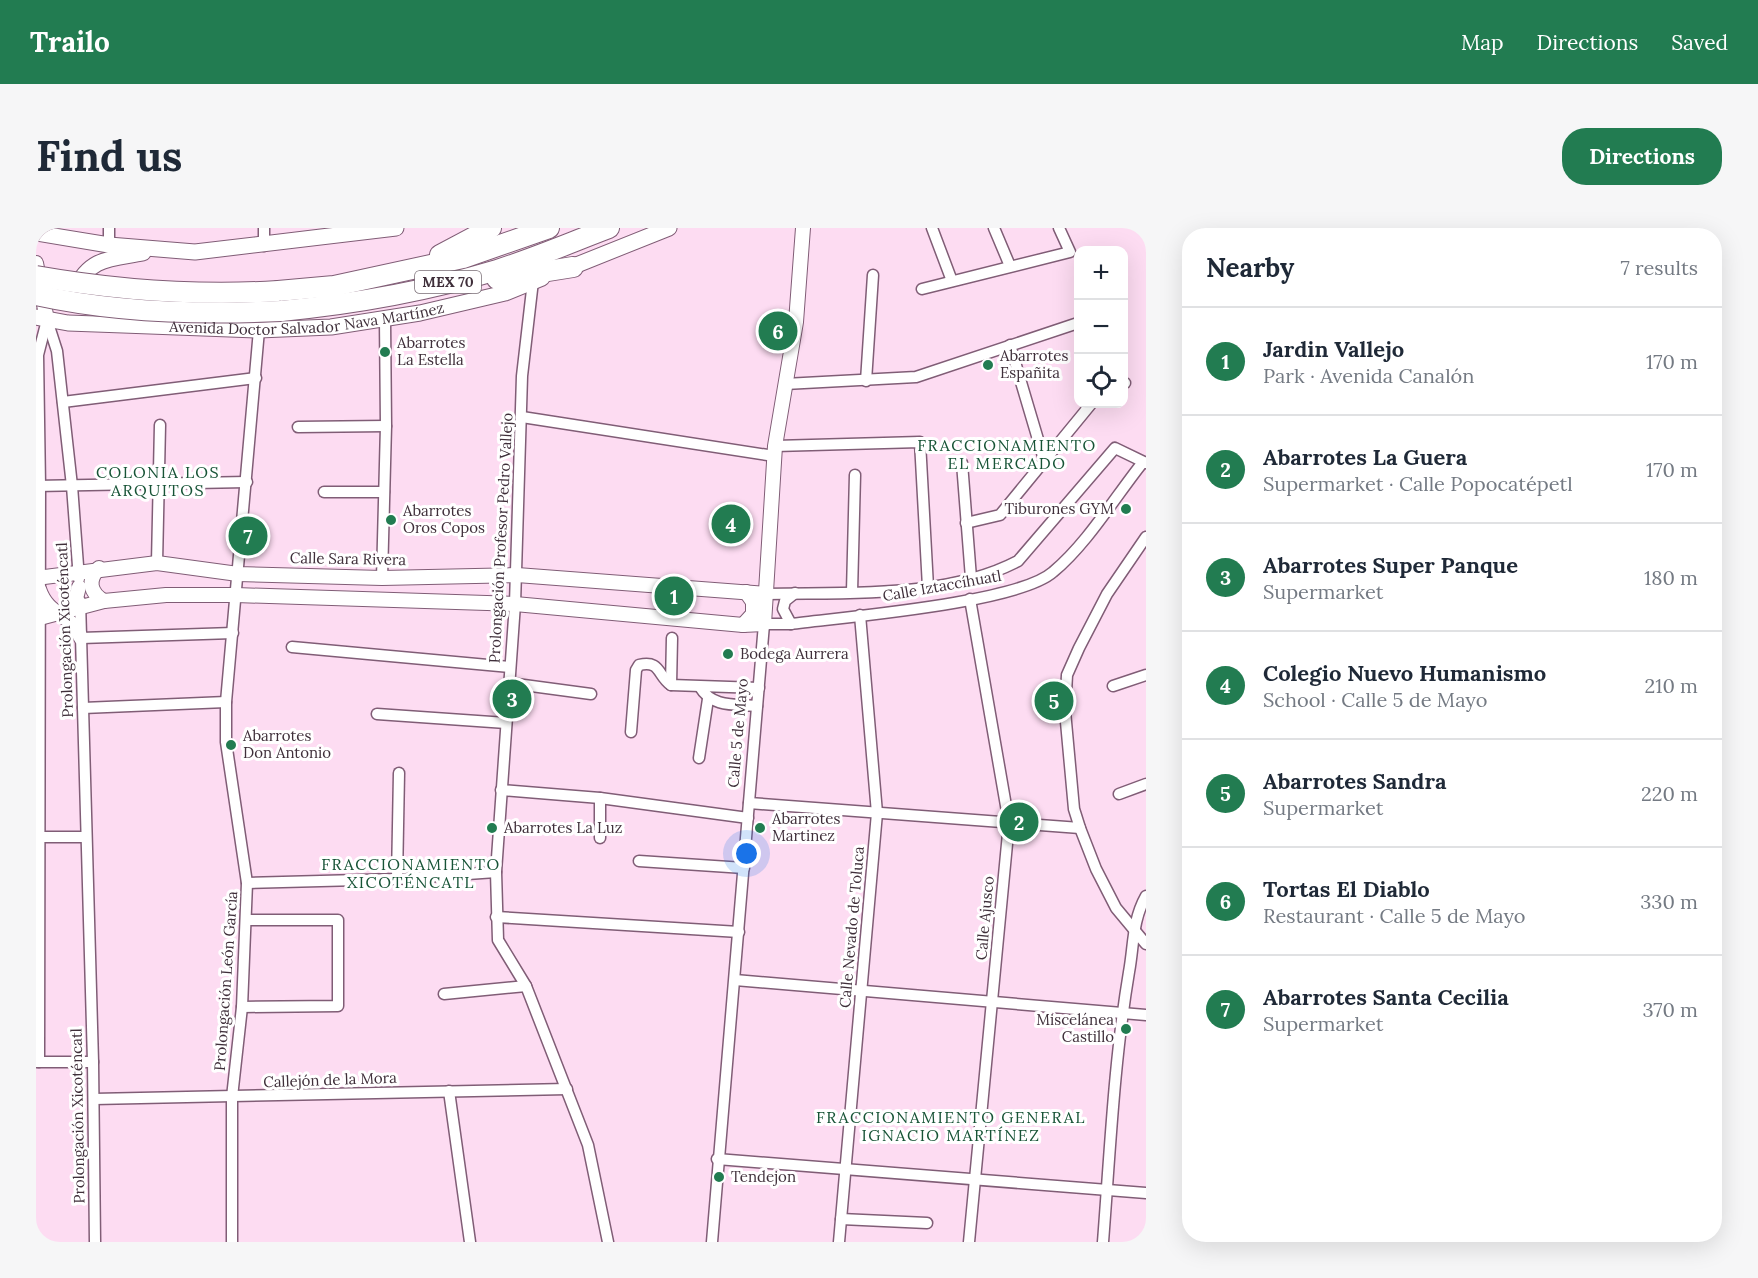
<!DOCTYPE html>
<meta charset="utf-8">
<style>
body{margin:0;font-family:Lora,serif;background:#f6f6f7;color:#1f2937}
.controls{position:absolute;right:18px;top:18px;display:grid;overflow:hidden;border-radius:12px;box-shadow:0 6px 24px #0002}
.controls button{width:54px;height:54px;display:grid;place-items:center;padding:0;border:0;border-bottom:2px solid #e0e1e3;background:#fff;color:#1f2937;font:30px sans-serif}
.you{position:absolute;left:711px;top:626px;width:21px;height:21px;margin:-15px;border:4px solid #fff;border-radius:50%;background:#1a73e8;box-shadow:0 0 0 9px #1a73e833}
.badge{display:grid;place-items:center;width:39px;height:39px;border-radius:50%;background:#227c51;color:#fff;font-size:20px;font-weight:700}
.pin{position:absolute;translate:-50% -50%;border:3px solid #fff;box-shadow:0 2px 6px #0006}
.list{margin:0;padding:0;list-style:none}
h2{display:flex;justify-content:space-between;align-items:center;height:78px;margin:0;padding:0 24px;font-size:26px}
h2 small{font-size:20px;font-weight:400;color:#747a83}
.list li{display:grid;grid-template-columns:39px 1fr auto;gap:18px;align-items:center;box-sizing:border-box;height:108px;padding:0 24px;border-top:2px solid #e0e1e3}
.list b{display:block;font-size:22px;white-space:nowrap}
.list p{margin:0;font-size:20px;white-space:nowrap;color:#747a83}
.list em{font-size:20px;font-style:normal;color:#747a83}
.icon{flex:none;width:33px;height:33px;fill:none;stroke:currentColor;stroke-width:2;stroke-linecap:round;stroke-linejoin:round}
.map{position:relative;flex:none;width:1110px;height:1014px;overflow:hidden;border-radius:24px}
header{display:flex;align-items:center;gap:36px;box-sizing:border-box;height:84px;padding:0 30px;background:#227c51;color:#fff}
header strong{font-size:28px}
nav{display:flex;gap:33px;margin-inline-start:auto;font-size:21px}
.intro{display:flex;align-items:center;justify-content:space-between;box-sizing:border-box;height:144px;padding:0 36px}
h1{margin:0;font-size:42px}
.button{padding:15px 27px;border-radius:24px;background:#227c51;color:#fff;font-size:21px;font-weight:700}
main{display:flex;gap:36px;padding:0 36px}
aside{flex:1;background:#fff;border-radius:24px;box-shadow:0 6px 24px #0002}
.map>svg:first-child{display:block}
</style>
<header>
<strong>Trailo</strong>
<nav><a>Map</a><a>Directions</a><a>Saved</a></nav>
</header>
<div class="intro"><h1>Find us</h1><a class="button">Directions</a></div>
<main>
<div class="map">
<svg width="1110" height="1014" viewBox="0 0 1110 1014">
<rect width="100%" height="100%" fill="#fddcf2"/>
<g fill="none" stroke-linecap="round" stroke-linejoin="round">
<defs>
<g id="minor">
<path d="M 228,0 L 228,18"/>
<path d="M 896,0 L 916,53"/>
<path d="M 958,0 L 974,38"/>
<path d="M 73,17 L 73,0"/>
<path d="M 497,53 L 486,148 L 479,376 L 460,644 L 462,712 L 490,758 L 552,917 L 572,1014"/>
<path d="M 886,61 L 1034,24 L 1023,0"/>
<path d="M 11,92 L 21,123 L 36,258 L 43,351"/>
<path d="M 974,117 L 1009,235"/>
<path d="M 830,153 L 837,47"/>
<path d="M 1088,155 L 1089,155"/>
<path d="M 749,156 L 880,149 L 1042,95"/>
<path d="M 27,174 L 220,150"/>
<path d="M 486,189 L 738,228"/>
<path d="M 262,199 L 350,198"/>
<path d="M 739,218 L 884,214 L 892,359"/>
<path d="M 926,235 L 935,350"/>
<path d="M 0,258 L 211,254"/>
<path d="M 288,264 L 348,264"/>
<path d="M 930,295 L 964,287 L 1055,176"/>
<path d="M 1110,309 L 1071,366 L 1043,420 L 1031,447 L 1029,483 L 1038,581 L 1044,600 L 1060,641 L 1080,680 L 1110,716"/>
<path d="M 121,335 L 124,197"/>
<path d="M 346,350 L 350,198 L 349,93"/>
<path d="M 816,364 L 819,247"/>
<path d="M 730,366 C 809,364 910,371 982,333 L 1079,220 L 1110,235"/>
<path d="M 44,373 L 57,834 L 59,1014"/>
<path d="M 755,396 L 747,381 L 749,373 L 759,365"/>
<path d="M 45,410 L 197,405"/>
<path d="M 256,419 L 474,439"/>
<path d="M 473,455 L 555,466"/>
<path d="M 635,457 L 636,410"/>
<path d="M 1077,458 L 1110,447"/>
<path d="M 664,459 C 676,480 700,476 721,478"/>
<path d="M 47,480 L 190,474"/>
<path d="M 341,486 L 470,495"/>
<path d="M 595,504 L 600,442 L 603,437 C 625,432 621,447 635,457 L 723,460"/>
<path d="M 663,530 L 672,471"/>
<path d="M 465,562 L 564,570 L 712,590"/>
<path d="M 1083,566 L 1110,556"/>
<path d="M 564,570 L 564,610"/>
<path d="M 713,575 L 1044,600"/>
<path d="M 0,609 L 50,609"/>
<path d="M 603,633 L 708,640"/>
<path d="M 361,651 L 363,545"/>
<path d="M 211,655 L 361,651 L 460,644"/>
<path d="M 460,689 L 703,704"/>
<path d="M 699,752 L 1110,787"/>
<path d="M 408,766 L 490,758"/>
<path d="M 206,779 L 302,778 L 302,692 L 210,692"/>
<path d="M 0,834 L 57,834"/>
<path d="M 3,834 L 4,258 L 2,127 L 11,92"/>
<path d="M 413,863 L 434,1014"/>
<path d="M 58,871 L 531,861"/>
<path d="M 681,931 L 1110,965"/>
<path d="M 805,991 L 891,995"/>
<path d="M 196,1014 L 196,869 L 206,779 L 211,655 L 190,514 L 190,474 L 223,102"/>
<path d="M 676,1014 L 728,396 L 755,396 C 808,389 982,375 1017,344 C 1051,316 1079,269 1107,234"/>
<path d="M 803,1014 L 841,585 L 824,387"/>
<path d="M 933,1014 L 973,595 L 934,371"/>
<path d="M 1067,1014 C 1074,924 1078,833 1093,744 C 1098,717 1096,693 1110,668"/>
</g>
<g id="tertiary">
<path d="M 0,35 L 11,92"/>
<path d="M 63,340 C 51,352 54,365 68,373"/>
<path d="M 0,350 L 121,335 L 202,346 L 346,350 L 481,347 L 730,366"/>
<path d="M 3,361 C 13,390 34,383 45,410"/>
<path d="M 31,383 L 39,374 L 43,359"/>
<path d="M 0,391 L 68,373 L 130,367 L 200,367 L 479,376 L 707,397 L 728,396 L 739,218 L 760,94 L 767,0"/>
<path d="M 707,397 L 717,386 L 717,374 L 710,364"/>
</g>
<g id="secondary">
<path d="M 0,5 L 73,17 L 159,24 L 360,0"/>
<path d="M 528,42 L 633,0"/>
<path d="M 39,62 C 53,29 75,31 107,25"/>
<path id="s1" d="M 0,89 L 32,95 L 87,97 L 223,102 L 295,99 L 384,85 L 469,65 L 506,50"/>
</g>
<g id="motorway">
<path d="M 404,27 L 455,0"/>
<path d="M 461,51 L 537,39"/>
<path d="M 242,63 L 298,58 L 427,30 L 513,0"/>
<path d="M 245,83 C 318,76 391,63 461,42 C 499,30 536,14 573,0"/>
</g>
</defs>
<!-- minor casing -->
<use href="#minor" stroke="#805d76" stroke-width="13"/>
<!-- tertiary casing -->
<use href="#tertiary" stroke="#805d76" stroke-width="16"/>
<!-- secondary casing -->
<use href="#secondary" stroke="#805d76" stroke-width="17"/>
<!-- motorway casing -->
<use href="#motorway" stroke="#805d76" stroke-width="22"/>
<!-- minor -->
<use href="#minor" stroke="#fff" stroke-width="10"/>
<!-- tertiary -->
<use href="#tertiary" stroke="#fff" stroke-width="14"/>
<!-- secondary -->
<use href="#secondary" stroke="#fff" stroke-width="15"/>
<!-- motorway -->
<use href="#motorway" stroke="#fff" stroke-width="20"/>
<defs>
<g id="motorway-bridge">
<path d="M 0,48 C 80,62 160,68 242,63"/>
<path d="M 0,67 C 81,85 163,87 245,83"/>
</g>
</defs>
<!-- motorway-bridge casing -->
<use href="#motorway-bridge" stroke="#805d76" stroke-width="22" stroke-linecap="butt"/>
<!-- motorway-bridge -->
<use href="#motorway-bridge" stroke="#fff" stroke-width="20"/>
</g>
<!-- markers -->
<g fill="#227c51" stroke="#fff" stroke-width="2">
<circle cx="349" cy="124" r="6"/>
<circle cx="952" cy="137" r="6"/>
<circle cx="1090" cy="281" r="6"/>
<circle cx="355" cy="292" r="6"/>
<circle cx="692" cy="426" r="6"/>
<circle cx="195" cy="517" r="6"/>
<circle cx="456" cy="600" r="6"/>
<circle cx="724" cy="600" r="6"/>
<circle cx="1090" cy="801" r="6"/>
<circle cx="683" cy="949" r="6"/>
</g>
<g text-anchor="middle" stroke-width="6" stroke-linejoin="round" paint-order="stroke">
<!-- shield labels -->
<rect fill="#fff" stroke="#796d75" stroke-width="1.5" x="379" y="43" width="66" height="22" rx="4.5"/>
<g font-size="14" font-weight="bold" fill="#3f2f3a">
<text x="412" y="59">MEX 70</text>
</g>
<!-- street labels -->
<g font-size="15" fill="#3f2f3a" stroke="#fff">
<text dy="5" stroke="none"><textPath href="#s1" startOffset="272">Avenida Doctor Salvador Nava Martínez</textPath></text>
<text transform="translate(465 310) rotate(-87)" y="5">Prolongación Profesor Pedro Vallejo</text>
<text transform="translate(312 331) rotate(1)" y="5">Calle Sara Rivera</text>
<text transform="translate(906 358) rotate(-10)" y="5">Calle Iztaccíhuatl</text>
<text transform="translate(29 402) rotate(-92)" y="5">Prolongación Xicoténcatl</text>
<text transform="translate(702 505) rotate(-85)" y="5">Calle 5 de Mayo</text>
<text transform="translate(949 690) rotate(-85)" y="5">Calle Ajusco</text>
<text transform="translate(816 699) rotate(-85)" y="5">Calle Nevado de Toluca</text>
<text transform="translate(190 753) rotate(-86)" y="5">Prolongación León García</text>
<text transform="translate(294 852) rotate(-2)" y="5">Callejón de la Mora</text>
<text transform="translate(42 888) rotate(-91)" y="5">Prolongación Xicoténcatl</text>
</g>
<!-- poi labels -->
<g font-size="15" fill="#3f2f3a" stroke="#fff" text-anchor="start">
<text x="361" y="120">Abarrotes<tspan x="361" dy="17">La Estella</tspan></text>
<text x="964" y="133">Abarrotes<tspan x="964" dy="17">Españita</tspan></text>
<text x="1078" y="286" text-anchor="end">Tiburones GYM</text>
<text x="367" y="288">Abarrotes<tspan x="367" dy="17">Oros Copos</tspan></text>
<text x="704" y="431">Bodega Aurrera</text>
<text x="207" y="513">Abarrotes<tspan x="207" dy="17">Don Antonio</tspan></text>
<text x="736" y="596">Abarrotes<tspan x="736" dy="17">Martinez</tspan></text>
<text x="468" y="605">Abarrotes La Luz</text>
<text x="1078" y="797" text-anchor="end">Miscelánea<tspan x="1078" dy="17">Castillo</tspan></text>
<text x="695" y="954">Tendejon</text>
</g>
<!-- neighbourhood labels -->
<g font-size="16" letter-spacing="1.5" fill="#175336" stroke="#fff">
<text x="971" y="223">FRACCIONAMIENTO<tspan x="971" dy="18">EL MERCADO</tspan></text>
<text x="122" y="250">COLONIA LOS<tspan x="122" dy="18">ARQUITOS</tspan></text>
<text x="375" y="642">FRACCIONAMIENTO<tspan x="375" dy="18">XICOTÉNCATL</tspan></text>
<text x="915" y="895">FRACCIONAMIENTO GENERAL<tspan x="915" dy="18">IGNACIO MARTÍNEZ</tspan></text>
</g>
</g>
</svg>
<div class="controls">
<button>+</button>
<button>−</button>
<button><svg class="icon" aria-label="locate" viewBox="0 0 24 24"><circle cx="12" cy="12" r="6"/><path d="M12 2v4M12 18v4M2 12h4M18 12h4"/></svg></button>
</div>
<div class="you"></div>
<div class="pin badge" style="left:638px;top:368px">1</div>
<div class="pin badge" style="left:983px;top:594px">2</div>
<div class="pin badge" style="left:476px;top:471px">3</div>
<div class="pin badge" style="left:695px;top:296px">4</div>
<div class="pin badge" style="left:1018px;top:473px">5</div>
<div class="pin badge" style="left:742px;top:103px">6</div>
<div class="pin badge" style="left:212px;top:308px">7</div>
</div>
<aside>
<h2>Nearby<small>7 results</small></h2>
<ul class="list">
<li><span class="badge">1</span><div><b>Jardin Vallejo</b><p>Park · Avenida Canalón</p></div><em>170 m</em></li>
<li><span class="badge">2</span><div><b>Abarrotes La Guera</b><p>Supermarket · Calle Popocatépetl</p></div><em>170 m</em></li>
<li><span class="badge">3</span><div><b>Abarrotes Super Panque</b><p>Supermarket</p></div><em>180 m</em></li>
<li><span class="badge">4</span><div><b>Colegio Nuevo Humanismo</b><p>School · Calle 5 de Mayo</p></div><em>210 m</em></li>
<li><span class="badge">5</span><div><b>Abarrotes Sandra</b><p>Supermarket</p></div><em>220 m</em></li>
<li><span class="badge">6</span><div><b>Tortas El Diablo</b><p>Restaurant · Calle 5 de Mayo</p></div><em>330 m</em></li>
<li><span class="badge">7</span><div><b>Abarrotes Santa Cecilia</b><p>Supermarket</p></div><em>370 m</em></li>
</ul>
</aside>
</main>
